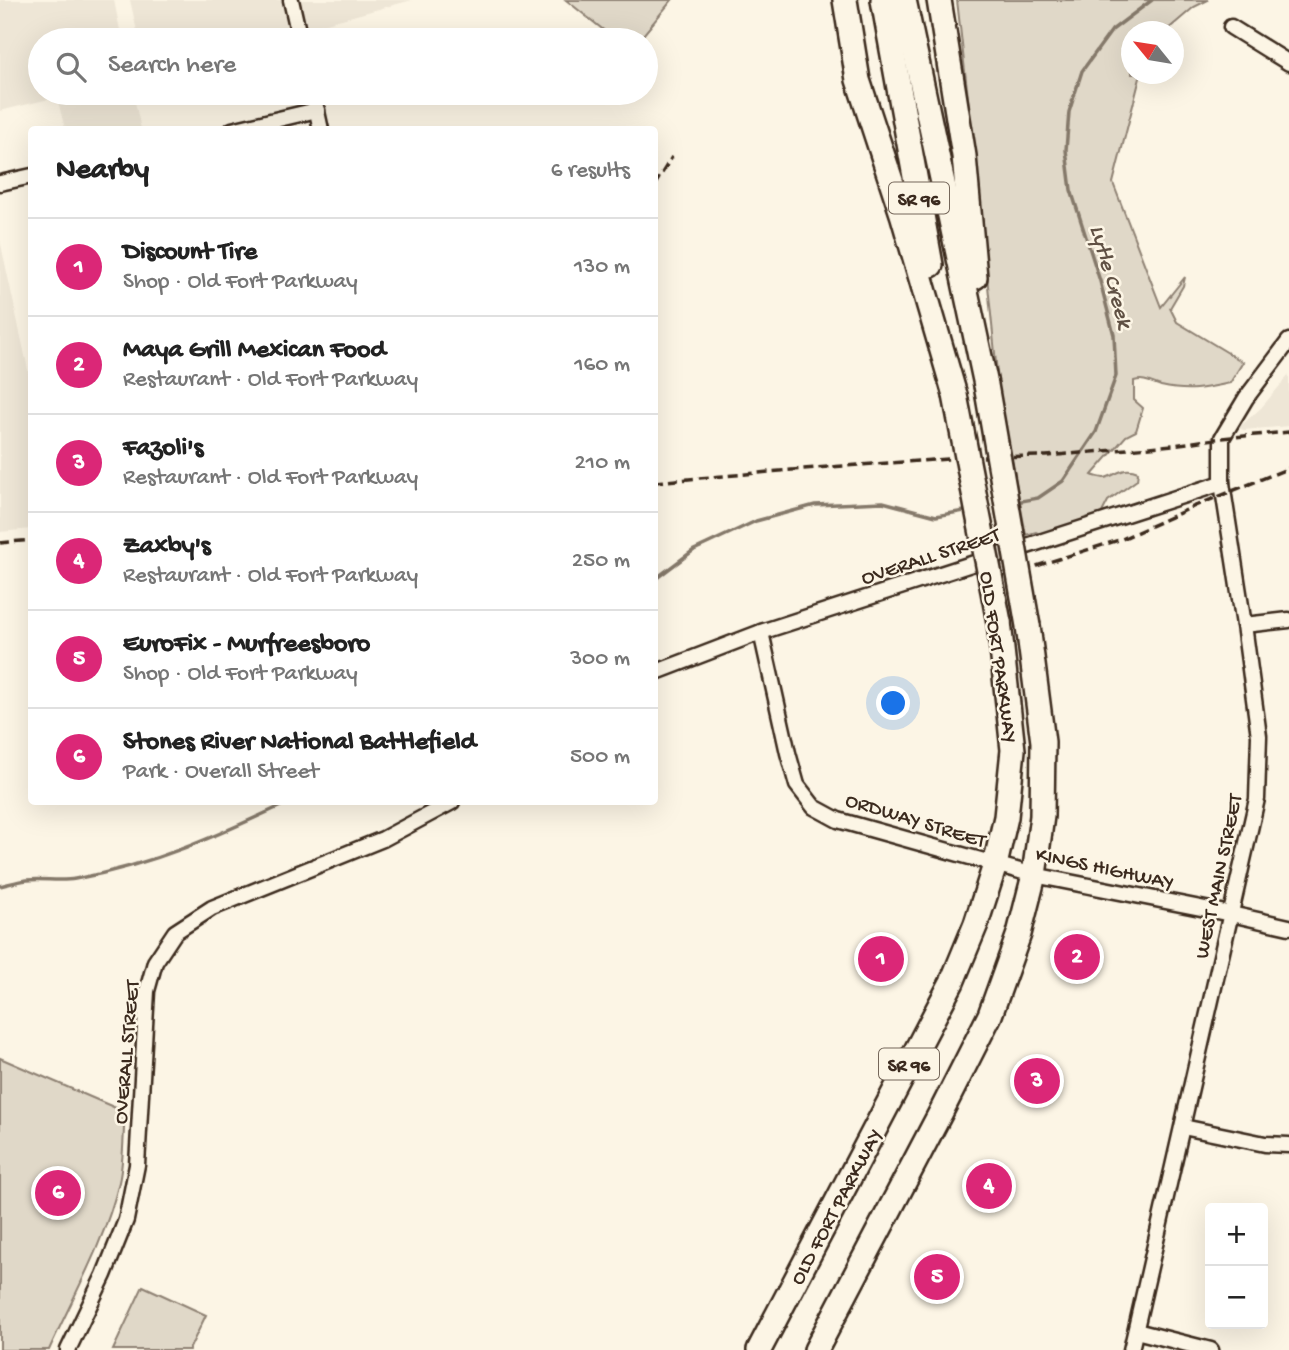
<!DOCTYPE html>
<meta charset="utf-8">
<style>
body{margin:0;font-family:"Gochi Hand",sans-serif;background:#f6f6f6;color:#222}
.controls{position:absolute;right:21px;bottom:21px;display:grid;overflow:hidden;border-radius:7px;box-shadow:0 7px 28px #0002}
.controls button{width:63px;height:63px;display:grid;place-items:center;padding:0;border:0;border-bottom:2px solid #e0e0e0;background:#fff;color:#222;font:35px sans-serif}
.compass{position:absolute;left:1121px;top:21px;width:63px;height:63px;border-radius:50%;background:#fff;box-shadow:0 7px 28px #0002;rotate:300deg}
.you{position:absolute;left:894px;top:704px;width:24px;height:24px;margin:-18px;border:5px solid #fff;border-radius:50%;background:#1a73e8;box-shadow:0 0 0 10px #1a73e833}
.badge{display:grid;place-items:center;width:46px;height:46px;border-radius:50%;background:#db2777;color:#fff;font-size:23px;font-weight:700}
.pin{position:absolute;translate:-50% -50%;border:4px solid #fff;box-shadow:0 2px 7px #0006}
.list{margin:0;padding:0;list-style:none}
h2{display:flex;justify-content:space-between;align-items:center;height:91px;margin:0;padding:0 28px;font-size:30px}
h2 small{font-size:23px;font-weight:400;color:#767676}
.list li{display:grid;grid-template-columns:46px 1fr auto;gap:21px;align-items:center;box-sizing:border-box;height:98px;padding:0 28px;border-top:2px solid #e0e0e0}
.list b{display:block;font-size:26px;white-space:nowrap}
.list p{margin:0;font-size:23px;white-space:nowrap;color:#767676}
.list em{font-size:23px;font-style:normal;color:#767676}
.icon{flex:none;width:38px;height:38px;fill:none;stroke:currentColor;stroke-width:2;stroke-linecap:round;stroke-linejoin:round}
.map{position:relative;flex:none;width:1289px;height:1350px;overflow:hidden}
.search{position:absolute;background:#fff;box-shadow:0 7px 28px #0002;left:28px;top:28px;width:630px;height:77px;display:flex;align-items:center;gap:18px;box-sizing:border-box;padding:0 24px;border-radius:38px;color:#767676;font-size:26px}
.panel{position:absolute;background:#fff;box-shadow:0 7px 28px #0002;left:28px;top:126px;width:630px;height:679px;border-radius:7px}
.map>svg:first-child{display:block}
</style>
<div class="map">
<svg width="1289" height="1350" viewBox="0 0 1289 1350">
<rect width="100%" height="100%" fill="#fcf5e5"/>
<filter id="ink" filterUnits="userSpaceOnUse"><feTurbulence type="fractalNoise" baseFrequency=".0143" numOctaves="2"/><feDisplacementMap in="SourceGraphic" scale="14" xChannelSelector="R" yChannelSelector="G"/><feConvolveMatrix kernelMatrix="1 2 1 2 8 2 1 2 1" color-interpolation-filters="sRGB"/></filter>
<g filter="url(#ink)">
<!-- built -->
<g fill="#eee6d6">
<path d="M 0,0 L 114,0 L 122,40 L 40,40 L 40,93 L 133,93 L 141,129 L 65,129 L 57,97 L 0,111 Z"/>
<path d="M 130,0 L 412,0 L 264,40 L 139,40 Z"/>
<path d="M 0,240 L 32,388 L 31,529 L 0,532 Z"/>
<path d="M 1289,375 L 1289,426 L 1244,430 L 1238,428 L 1261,408 Z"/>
</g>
<!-- green -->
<g fill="#e0d8c8" stroke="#8e8173" stroke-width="2">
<path d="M 566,0 L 672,0 L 639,40 L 616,40 Z"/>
<path d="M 957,0 L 1208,0 L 1194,7 L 1166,31 L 1132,32 L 1132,74 L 1141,74 L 1113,183 L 1161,307 L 1185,277 L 1183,286 L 1170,308 L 1177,322 L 1243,362 L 1230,383 C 1204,389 1188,392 1161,386 C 1151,383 1145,378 1134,381 L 1134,400 L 1143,408 L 1136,431 L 1126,436 L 1092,475 C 1094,476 1102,478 1104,478 C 1117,476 1122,465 1138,472 L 1137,480 L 1108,501 L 1092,532 L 1056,543 L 1036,532 L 1026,535 L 999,392 L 975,160 Z"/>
<path d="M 0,1058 L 125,1112 C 123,1135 124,1160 119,1182 C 105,1241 74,1295 49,1350 L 0,1350 Z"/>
<path d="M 143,1286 L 206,1315 L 189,1350 L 113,1350 Z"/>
</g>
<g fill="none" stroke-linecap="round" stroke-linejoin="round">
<!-- stream -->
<g stroke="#85796b" stroke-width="3.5">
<path d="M 1016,502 L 1038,498 L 1063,481 L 1096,432 L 1116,376 L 1114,335 L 1100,281 L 1071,190 L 1066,150 L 1069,112 L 1082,71 L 1112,30 L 1152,0"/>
<path d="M 654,580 L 694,550 L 756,521 L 815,505 L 883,502 L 936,516 L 970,510"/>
<path d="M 0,886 C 9,884 18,881 27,880 C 43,878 59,882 75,879 C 153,865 219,835 289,802"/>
</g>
<defs>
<g id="street">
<path d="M 291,0 L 300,40"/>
<path d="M 1231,27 L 1289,63"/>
<path d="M 313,93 L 321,130"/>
<path d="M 232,130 L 317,110"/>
<path d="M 0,183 L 32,176"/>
<path d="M 1244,625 L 1289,620"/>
<path d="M 761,632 L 788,753 L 797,785 L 814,807 L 838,820 L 1034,875 L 1231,914 L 1289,927"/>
<path d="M 654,673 L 761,632 L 1222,483"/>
<path d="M 1183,1127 L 1265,1144 L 1289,1145"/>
<path d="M 1136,1331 L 1211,1350"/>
<path d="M 68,1350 L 104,1275 L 126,1220 L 137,1165 L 147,991 L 155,962 L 175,932 L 212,908 L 383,839 L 452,802"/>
<path d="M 1131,1350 L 1257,799 L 1259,736 L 1244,625 L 1222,483 L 1222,438 L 1246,398 L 1289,341"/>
</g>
<g id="primary">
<path d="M 845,0 L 858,80 L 903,217 L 955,395"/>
<path d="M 883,0 L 931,265"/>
<path d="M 904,0 L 986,385"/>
<path d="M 939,0 L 964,156 L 975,277"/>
<path d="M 759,1350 L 952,982 L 976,924 L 995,865 L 1006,817 L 1013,750 L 999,622"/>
<path d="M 816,1350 L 941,1112 L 990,1015 L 1019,934 L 1034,875 L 1042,816 L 1043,742 L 1028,626"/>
</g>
</defs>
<!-- street casing -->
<use href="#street" stroke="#3b2a1e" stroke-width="19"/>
<!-- primary casing -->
<use href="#primary" stroke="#3b2a1e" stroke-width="28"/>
<!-- street -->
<use href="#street" stroke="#fcf5e5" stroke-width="14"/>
<!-- primary -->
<use href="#primary" stroke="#fcf5e5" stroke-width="23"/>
<!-- rail -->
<g stroke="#3b2a1e" stroke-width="3.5" stroke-dasharray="10 5" stroke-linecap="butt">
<path d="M 654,186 L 672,157"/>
<path d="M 654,482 L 815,468 L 978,457 L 1046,456 L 1173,445 L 1222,438 L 1289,432"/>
<path d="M 0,543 L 32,540"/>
<path d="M 1008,575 L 1122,539 L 1195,506 L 1289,468"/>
</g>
<defs>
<g id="primary-bridge">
<path d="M 986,385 L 1028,626"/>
<path d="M 955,395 L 999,622"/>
</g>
</defs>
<!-- primary-bridge casing -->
<use href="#primary-bridge" stroke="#3b2a1e" stroke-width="28" stroke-linecap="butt"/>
<!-- primary-bridge -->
<use href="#primary-bridge" stroke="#fcf5e5" stroke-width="23"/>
</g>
</g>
<g text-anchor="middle" stroke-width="5" stroke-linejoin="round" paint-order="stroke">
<!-- shield labels -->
<g fill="#fcf5e5" stroke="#75675a" stroke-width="2">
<rect x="889" y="182.5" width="60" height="31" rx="5"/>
<rect x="879" y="1048.5" width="60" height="31" rx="5"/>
</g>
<g font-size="19" font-weight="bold" fill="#3b2a1e">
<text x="919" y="205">SR 96</text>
<text x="909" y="1071">SR 96</text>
</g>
<!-- street labels -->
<g font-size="21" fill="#3b2a1e" stroke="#fcf5e5">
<text transform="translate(930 555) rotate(-18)" y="7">OVERALL STREET</text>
<text transform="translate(1000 657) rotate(82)" y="7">OLD FORT PARKWAY</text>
<text transform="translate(916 819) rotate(17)" y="7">ORDWAY STREET</text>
<text transform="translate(1105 867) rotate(12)" y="7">KINGS HIGHWAY</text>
<text transform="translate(1217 876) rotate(-78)" y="7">WEST MAIN STREET</text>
<text transform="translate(125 1052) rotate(-85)" y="7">OVERALL STREET</text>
<text transform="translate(835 1206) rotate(-62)" y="7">OLD FORT PARKWAY</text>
</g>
<!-- water labels -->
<g font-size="23" font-style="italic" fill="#605144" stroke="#fcf5e5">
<text transform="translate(1113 276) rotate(74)" y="8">Lytle Creek</text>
</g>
</g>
</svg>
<div class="controls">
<button>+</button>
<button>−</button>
</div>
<svg class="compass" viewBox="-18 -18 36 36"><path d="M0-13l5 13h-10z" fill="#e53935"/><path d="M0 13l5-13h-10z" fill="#767676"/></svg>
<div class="you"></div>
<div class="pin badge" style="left:881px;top:959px">1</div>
<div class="pin badge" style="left:1077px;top:957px">2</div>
<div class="pin badge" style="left:1037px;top:1081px">3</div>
<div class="pin badge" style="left:989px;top:1186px">4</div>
<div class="pin badge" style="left:937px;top:1277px">5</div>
<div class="pin badge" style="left:58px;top:1193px">6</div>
<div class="search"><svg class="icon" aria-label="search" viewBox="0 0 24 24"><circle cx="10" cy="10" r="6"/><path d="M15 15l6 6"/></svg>Search here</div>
<section class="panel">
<h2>Nearby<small>6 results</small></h2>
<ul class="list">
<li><span class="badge">1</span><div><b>Discount Tire</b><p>Shop · Old Fort Parkway</p></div><em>130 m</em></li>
<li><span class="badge">2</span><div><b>Maya Grill Mexican Food</b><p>Restaurant · Old Fort Parkway</p></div><em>160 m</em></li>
<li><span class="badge">3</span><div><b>Fazoli's</b><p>Restaurant · Old Fort Parkway</p></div><em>210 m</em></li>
<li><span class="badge">4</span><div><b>Zaxby's</b><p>Restaurant · Old Fort Parkway</p></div><em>250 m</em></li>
<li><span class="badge">5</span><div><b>EuroFix - Murfreesboro</b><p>Shop · Old Fort Parkway</p></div><em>300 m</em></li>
<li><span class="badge">6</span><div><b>Stones River National Battlefield</b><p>Park · Overall Street</p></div><em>500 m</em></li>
</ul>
</section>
</div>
